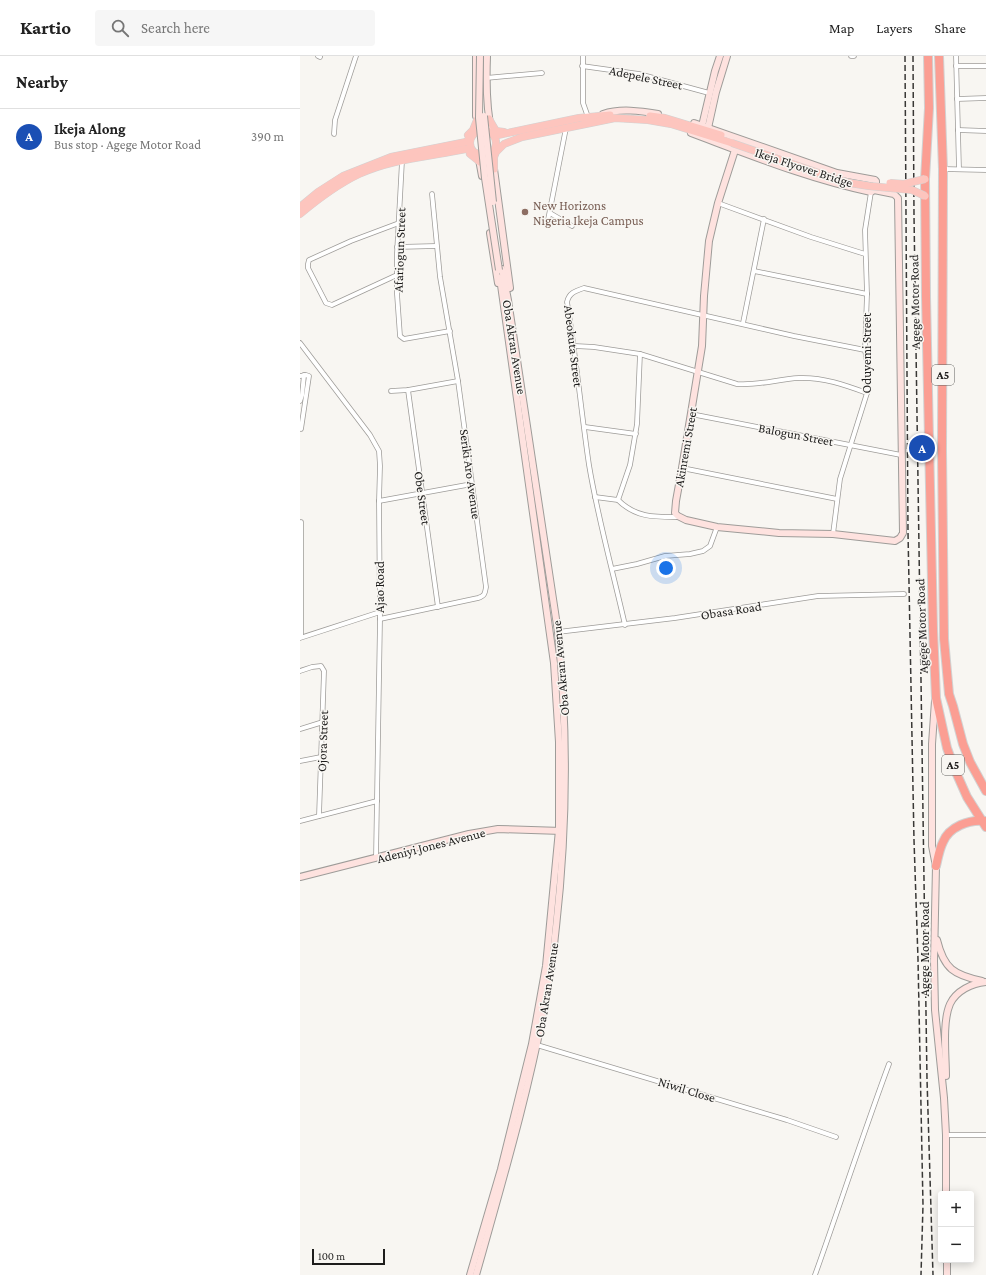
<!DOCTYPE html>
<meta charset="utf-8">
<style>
body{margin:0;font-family:"Crimson Pro",serif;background:#f6f6f6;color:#222}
.controls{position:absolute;right:12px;bottom:12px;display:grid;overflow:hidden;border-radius:4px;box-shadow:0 2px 10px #0003}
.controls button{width:36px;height:36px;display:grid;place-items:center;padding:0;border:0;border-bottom:1px solid #e0e0e0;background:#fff;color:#222;font:20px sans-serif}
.scale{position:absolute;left:12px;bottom:10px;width:73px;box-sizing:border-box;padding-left:4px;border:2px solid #1e1d1c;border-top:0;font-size:11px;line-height:14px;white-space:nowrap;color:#1e1d1c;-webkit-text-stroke:3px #f8f6f2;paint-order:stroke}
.you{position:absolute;left:366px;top:512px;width:14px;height:14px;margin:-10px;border:3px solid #fff;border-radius:50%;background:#1a73e8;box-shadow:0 0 0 6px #1a73e833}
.badge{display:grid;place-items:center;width:26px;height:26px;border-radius:50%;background:#1a73e8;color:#fff;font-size:13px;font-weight:700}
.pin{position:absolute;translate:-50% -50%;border:2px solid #fff;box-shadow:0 1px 4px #0006}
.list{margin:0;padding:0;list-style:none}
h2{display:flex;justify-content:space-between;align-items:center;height:52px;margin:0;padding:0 16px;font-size:17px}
h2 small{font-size:13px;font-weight:400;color:#767676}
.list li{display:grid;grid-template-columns:26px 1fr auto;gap:12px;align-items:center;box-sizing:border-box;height:56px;padding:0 16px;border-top:1px solid #e0e0e0}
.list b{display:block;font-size:15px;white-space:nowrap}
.list p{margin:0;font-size:13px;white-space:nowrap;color:#767676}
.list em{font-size:13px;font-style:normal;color:#767676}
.icon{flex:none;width:22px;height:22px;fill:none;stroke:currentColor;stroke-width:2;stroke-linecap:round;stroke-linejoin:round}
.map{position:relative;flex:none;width:686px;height:1219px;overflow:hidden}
header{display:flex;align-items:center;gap:24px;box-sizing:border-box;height:56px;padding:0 20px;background:#fff;border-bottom:1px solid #e0e0e0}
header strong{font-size:19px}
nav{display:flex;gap:22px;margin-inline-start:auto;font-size:14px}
.search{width:280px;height:36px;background:#f6f6f6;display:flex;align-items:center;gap:10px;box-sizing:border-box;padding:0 14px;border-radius:4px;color:#767676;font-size:15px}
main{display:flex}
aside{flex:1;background:#fff}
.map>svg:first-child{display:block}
</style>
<header>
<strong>Kartio</strong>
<div class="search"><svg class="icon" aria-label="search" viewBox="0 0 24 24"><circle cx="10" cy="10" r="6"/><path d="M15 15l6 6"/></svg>Search here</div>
<nav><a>Map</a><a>Layers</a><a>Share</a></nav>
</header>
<main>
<aside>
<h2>Nearby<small></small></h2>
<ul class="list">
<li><span class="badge" style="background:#1a4fb4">A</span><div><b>Ikeja Along</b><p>Bus stop · Agege Motor Road</p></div><em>390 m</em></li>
</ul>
</aside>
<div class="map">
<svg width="686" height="1219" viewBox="0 0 686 1219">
<rect width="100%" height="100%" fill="#f8f6f2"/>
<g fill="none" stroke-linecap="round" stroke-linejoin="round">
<defs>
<g id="street">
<path d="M 18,0 L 20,1"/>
<path d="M 283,0 L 283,47 L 288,61"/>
<path d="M 551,0 L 554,0"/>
<path d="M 656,0 L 659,113"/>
<path d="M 282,10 L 339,18 L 409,37"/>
<path d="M 656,10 L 686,10"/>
<path d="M 186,22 L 242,17"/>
<path d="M 657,43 L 686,42"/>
<path d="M 658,74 L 686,75"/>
<path d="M 34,78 L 35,64 L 56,0"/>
<path d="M 102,105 L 97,197 L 97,238 L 100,280 L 104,283 L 150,275"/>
<path d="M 643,113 L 686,114"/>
<path d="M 418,147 L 511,181 L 565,198"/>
<path d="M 250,157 L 272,170"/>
<path d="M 247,169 L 266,72"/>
<path d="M 97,191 L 136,190"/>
<path d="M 454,215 L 567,238"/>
<path d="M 97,219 L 32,249 L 26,247 L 8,212 L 8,208 L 9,204 L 51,185 L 99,167"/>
<path d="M 443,267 L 464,163"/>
<path d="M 0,287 L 70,379 L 79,395 L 80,410 L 79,445 L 80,563 L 76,802"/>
<path d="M 275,290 L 294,291 L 340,298 L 437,328 C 457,330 478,323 499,322 C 523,321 545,329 567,337"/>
<path d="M 0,320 L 6,319 L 9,320 L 1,373"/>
<path d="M 108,334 L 138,551"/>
<path d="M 91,335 L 108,334 L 158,325"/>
<path d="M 0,345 L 2,339 L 4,319"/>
<path d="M 391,358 L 601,399"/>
<path d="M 285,371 L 336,378"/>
<path d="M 382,412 L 537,443"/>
<path d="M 295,441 L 318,444 L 330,409 L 337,368 L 340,298"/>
<path d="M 318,444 C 336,462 355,461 379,461"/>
<path d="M 79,445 L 172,428"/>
<path d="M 1,466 L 1,581"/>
<path d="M 533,478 L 540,423 L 567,337 L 568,312 L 565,294 L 567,238 L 565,174 L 571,136"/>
<path d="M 312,513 L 337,508 L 365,500 L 390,498 L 403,495 L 410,490 L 417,471"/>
<path d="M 80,563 L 178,542 C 185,540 185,537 186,531 L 158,325 L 140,221 L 132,138"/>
<path d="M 325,569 C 313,516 298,463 289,409 C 281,355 276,300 267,246 C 269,237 275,235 284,232 L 494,280 L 565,294"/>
<path d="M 258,576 L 375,562 L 518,540 L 604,538"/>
<path d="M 0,582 L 80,556"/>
<path d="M 0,615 L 12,611 L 21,610 L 24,615 L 19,760"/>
<path d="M 0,673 L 23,666"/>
<path d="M 0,705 L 21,701"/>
<path d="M 0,765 L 77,745"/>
<path d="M 237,989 L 487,1064 L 536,1081"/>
<path d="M 646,1079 L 686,1079"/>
<path d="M 515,1219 C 540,1149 563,1078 589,1008"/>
</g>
<g id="secondary">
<path d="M 176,0 L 176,60"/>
<path d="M 187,0 C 186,26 186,53 192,78"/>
<path d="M 303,58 C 320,52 341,55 358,58"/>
<path d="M 394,67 L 537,117 L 575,124 L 576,125 L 576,131 L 574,134"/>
<path d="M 402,70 L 415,15 L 420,0"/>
<path d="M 408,72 L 416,36 L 427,0"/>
<path d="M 391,77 C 450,99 509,123 571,136 L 574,134 L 594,138 L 598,142 L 603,477 L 600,482 L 595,485 L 533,478 L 479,477 L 417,471 L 386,464 L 378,460 L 375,457 L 376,445 L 382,412 L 402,290 L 404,240 L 409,185 L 418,147 L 435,94"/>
<path d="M 193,95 L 194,113 L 210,232"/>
<path d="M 178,98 L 182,120"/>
<path d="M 190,177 L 198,227"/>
<path d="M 635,645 L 632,688 L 632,790 L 636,810 L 634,905 L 635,954 L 644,1042 L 646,1079 L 646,1138"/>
<path d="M 0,821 L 169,778 L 198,773 L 262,775"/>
<path d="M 637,884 C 644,913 654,919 682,925"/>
<path d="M 646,1020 C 646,1001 642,966 650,948 C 656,935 672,927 686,926"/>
<path d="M 647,1204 L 647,1219"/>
<path d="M 170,1219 L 201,1113 L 232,988 L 246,910 L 259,774 L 259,686 L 254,607 L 200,222"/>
<path d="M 176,1219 C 204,1120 233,1021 250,920 C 253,904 254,887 256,871 C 267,773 268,675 258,576 L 208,244 L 202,213"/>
</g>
<g id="primary">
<path d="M 350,60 L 365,62 L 421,79"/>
<path d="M 189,63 L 196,75 L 204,76"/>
<circle cx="183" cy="87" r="13"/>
<path d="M 192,78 L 198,79 L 279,62 L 310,59"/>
<path d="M 168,79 L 173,74 L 177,64"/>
<path d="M 170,98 L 180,106"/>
<path d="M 194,113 L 194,101 L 196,96 L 204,88 L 222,81 L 315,62 L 348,64 L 371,68 L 432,87"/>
<path d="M 0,151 L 18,136 L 43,120 L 91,101 L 166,86 L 172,79"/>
<path d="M 0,158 C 18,143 38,128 59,118 C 89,104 124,101 155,95 L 166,93 L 176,97"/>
</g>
<g id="highway">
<path d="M 628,0 L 629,52 L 625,123 L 626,241 L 633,573 L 636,642 L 647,692 L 655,714 L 667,741 L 686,771"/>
<path d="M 639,0 L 643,113 L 642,395 L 644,583 L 649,638 L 653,650 L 663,688 L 670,706 L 686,735"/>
<path d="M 636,810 C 638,802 639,794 643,786 C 649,771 669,763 685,765"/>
</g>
</defs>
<!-- street casing -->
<use href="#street" stroke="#9e9c99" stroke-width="5.5"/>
<!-- secondary casing -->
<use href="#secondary" stroke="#9e9c99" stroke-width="8"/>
<!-- primary casing -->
<use href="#primary" stroke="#d2d2d2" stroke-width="8"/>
<!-- highway casing -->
<use href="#highway" stroke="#d2d2d2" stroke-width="10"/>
<!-- street -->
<use href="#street" stroke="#fff" stroke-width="4"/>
<!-- secondary -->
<use href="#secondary" stroke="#fee2df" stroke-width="6"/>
<!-- primary -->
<use href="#primary" stroke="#fdc5be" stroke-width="7"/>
<!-- highway -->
<use href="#highway" stroke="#fb9e93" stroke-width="8"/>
<!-- rail -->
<g stroke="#393836" stroke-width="1.5" stroke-dasharray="6 3" stroke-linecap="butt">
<path d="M 605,0 L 608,476 L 614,784 L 618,903 L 623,1149 L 621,1219"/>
<path d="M 613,0 L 614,159 L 627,1023 L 633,1219"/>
</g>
<defs>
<g id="secondary-bridge">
<path d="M 180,0 L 179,62 L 185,122 L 199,214"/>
<path d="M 184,60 L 193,146"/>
</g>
<g id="primary-bridge">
<path d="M 432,87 L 530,121 L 550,127 L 569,130 L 612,134 L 625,140"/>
<path d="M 590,127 L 604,128 L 625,123"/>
</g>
</defs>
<!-- secondary-bridge casing -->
<use href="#secondary-bridge" stroke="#9e9c99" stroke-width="8" stroke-linecap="butt"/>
<!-- primary-bridge casing -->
<use href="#primary-bridge" stroke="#d2d2d2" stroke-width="8" stroke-linecap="butt"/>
<!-- secondary-bridge -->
<use href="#secondary-bridge" stroke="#fee2df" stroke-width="6"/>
<!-- primary-bridge -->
<use href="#primary-bridge" stroke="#fdc5be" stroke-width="7"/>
</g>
<!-- markers -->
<circle fill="#8d6e63" stroke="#f8f6f2" stroke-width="1.5" cx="225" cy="156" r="4"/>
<g text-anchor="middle" stroke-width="3" stroke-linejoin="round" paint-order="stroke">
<!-- shield labels -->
<g fill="#f8f6f2" stroke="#5f5e5c" stroke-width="1">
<rect x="632" y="309" width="22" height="20" rx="3"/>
<rect x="642" y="699" width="22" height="20" rx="3"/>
</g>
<g font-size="12" font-weight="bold" fill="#1e1d1c">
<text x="643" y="323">A5</text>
<text x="653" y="713">A5</text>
</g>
<!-- street labels -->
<g font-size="13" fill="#1e1d1c" stroke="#f8f6f2">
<text transform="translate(346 21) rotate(12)" y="5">Adepele Street</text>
<text transform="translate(504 111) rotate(18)" y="5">Ikeja Flyover Bridge</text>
<text transform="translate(99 194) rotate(-88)" y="5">Afariogun Street</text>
<text transform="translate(614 246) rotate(-91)" y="5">Agege Motor Road</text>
<text transform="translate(274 290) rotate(83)" y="5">Abeokuta Street</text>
<text transform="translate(215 291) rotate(81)" y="5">Oba Akran Avenue</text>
<text transform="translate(566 297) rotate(-90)" y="5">Oduyemi Street</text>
<text transform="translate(496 378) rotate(11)" y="5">Balogun Street</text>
<text transform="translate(385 391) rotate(-80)" y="5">Akinremi Street</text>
<text transform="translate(171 418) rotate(82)" y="5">Seriki Aro Avenue</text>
<text transform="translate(123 442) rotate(82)" y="5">Obe Street</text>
<text transform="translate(79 531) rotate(-90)" y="5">Ajao Road</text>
<text transform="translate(431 554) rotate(-9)" y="5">Obasa Road</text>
<text transform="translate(621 570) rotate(-92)" y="5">Agege Motor Road</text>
<text transform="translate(260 612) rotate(-95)" y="5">Oba Akran Avenue</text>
<text transform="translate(22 685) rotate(-88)" y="5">Ojora Street</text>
<text transform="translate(131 789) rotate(-14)" y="5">Adeniyi Jones Avenue</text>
<text transform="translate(624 893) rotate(-90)" y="5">Agege Motor Road</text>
<text transform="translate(246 934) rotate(-81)" y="5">Oba Akran Avenue</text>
<text transform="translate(387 1033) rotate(17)" y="5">Niwil Close</text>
</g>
<!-- education labels -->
<g font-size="13" fill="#785e54" stroke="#f8f6f2" text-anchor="start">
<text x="233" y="154">New Horizons<tspan x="233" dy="15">Nigeria Ikeja Campus</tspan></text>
</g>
</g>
</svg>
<div class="controls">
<button>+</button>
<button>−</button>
</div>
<div class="scale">100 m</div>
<div class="you"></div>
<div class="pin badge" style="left:622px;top:392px;background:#1a4fb4">A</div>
</div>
</main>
